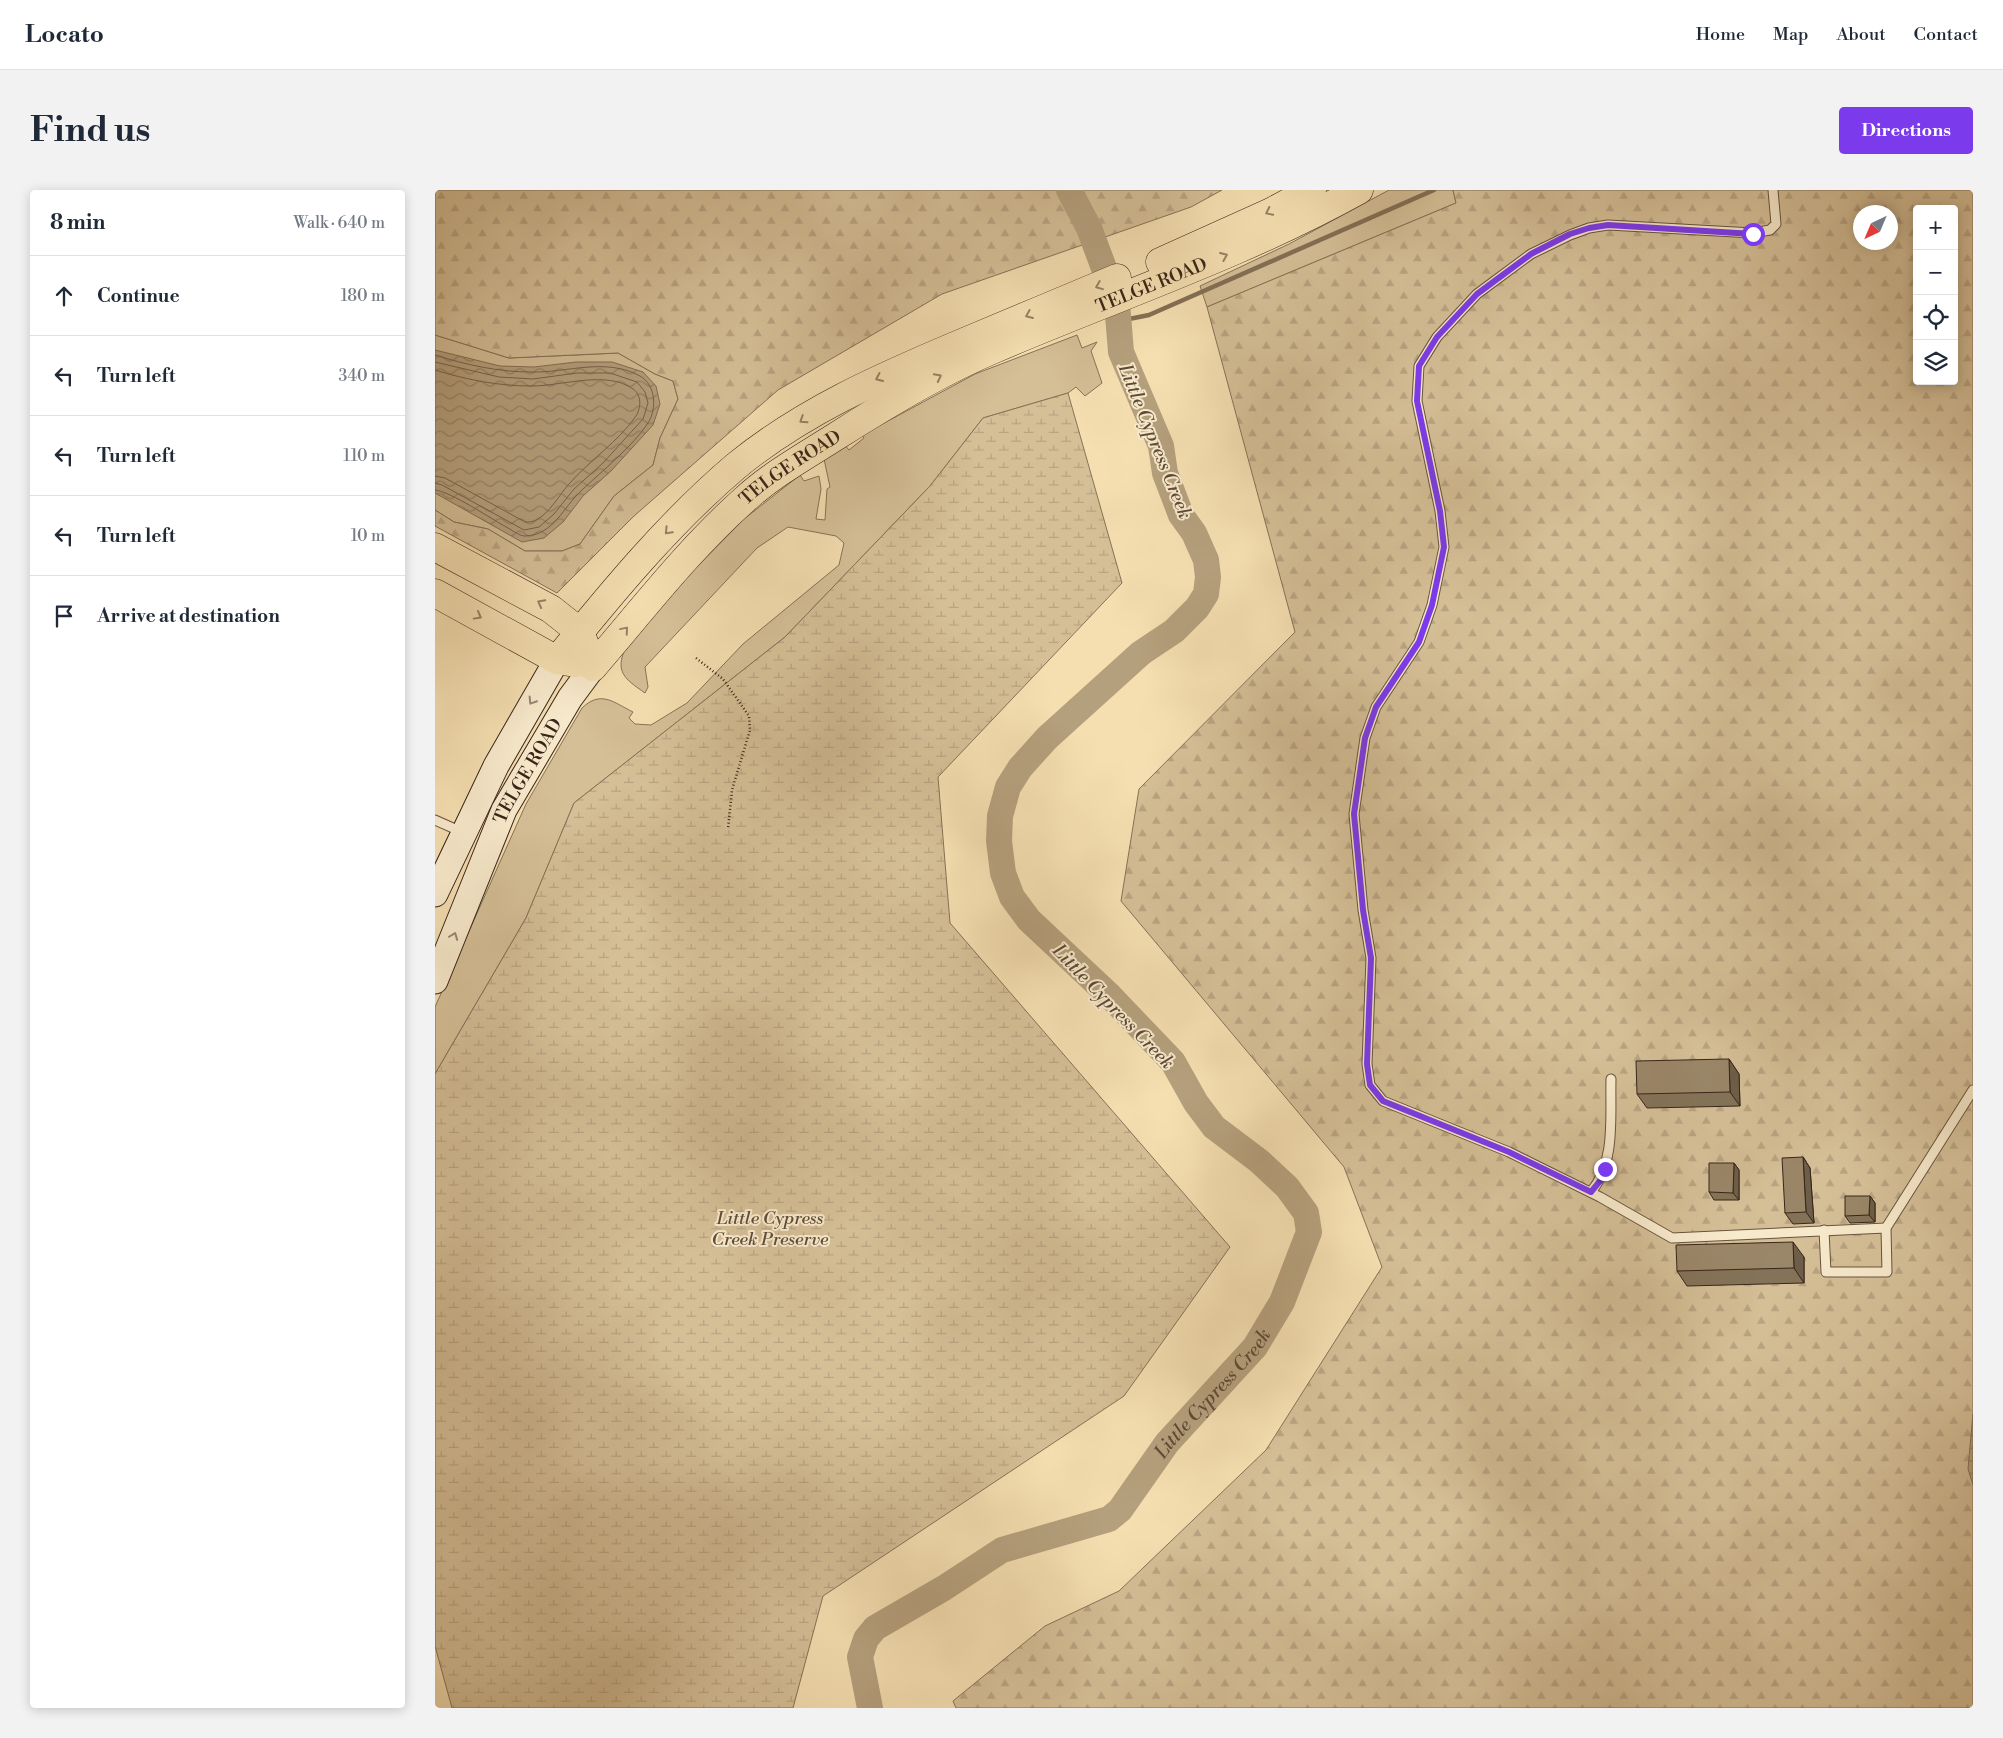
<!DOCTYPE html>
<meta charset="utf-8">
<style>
body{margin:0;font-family:"Libre Bodoni",serif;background:#f2f2f3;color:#1f2937}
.controls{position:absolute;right:15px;top:15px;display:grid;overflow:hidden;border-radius:5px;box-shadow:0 2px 12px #0003}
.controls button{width:45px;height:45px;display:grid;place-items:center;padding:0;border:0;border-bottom:1px solid #e0e1e3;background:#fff;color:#1f2937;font:25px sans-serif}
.compass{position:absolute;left:1418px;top:15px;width:45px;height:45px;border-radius:50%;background:#fff;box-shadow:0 2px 12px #0003;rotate:224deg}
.stop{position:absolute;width:15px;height:15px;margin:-11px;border:4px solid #7c3aed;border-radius:50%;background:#fff}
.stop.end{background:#7c3aed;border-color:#fff;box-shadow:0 1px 5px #0008}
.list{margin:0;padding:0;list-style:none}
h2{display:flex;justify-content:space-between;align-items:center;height:65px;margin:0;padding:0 20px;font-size:21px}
h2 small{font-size:16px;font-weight:400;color:#747a83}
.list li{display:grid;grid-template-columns:32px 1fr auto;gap:15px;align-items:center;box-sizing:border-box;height:80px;padding:0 20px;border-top:1px solid #e0e1e3}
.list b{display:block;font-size:19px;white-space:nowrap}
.list em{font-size:16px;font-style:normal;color:#747a83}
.icon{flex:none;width:28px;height:28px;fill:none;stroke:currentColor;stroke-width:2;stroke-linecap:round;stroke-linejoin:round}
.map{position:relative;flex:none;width:1538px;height:1518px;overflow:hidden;border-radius:5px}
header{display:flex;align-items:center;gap:30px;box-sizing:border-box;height:70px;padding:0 25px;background:#fff;border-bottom:1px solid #e0e1e3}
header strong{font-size:24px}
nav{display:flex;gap:28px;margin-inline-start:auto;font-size:18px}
.intro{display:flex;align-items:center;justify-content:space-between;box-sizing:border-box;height:120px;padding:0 30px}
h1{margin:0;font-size:35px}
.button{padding:12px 22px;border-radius:5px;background:#7c3aed;color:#fff;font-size:18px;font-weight:700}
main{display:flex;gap:30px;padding:0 30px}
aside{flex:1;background:#fff;border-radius:5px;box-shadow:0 2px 12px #0003}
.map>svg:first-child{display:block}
</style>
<header>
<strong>Locato</strong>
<nav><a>Home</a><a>Map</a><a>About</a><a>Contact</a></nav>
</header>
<div class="intro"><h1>Find us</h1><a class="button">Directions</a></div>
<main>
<aside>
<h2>8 min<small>Walk · 640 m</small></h2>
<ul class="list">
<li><svg class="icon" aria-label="ahead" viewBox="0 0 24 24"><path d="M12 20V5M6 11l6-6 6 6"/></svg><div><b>Continue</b></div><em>180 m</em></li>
<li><svg class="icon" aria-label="left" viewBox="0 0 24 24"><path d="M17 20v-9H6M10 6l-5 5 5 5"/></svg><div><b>Turn left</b></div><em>340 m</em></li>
<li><svg class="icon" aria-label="left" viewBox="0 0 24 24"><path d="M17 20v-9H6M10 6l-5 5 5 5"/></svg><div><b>Turn left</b></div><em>110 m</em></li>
<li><svg class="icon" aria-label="left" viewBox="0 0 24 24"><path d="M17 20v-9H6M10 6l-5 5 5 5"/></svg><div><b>Turn left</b></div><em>10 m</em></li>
<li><svg class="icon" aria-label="arrive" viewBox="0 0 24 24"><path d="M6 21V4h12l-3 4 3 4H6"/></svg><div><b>Arrive at destination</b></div></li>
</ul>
</aside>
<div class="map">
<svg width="1538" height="1518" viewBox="0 0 1538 1518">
<defs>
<pattern id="forest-firs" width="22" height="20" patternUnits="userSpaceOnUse" patternTransform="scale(1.25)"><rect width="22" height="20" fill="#d5bf97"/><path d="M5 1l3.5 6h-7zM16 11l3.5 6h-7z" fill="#b8a482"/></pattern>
<pattern id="wetland-marsh" width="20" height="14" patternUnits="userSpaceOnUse" patternTransform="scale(1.25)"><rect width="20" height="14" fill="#d5bf97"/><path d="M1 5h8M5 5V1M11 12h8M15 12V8" fill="none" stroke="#b8a482"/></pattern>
<pattern id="water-waves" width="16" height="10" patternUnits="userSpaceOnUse" patternTransform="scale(1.25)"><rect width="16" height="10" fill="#b5a07d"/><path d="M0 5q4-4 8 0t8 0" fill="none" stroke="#948266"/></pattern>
</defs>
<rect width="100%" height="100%" fill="#f5dfb1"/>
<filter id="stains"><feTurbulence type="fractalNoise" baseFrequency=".004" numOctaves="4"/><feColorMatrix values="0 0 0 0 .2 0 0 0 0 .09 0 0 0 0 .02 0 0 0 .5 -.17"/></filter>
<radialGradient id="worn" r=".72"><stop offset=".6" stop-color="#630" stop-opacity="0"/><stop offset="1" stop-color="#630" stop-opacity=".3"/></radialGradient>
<!-- grass -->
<g fill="#d5bf97" stroke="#867258">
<path d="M 954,0 L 1018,0 L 1021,13 L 772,117 L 765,96 L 854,54 Z"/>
<path d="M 0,145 L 74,168 L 183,163 L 220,184 L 238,191 L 243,209 L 225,248 L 218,275 L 179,306 L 145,354 L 127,361 L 90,361 L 53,339 L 19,332 L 0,320 Z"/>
<path d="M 642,145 L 647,158 L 662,152 L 656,161 L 667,193 L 650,206 L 641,197 L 633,203 L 548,228 L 495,296 L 350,447 L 139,613 L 91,728 L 0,884 L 0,817 L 91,614 L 147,518 C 166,500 178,512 198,522 L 194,528 L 200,534 L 216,535 L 252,513 L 308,454 L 404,375 L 409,353 L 401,346 L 353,337 L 322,358 L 210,477 L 213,497 L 210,503 C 190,489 179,482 191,457 L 249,390 L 309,329 L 365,285 L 369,291 L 384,286 L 386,299 L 381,329 L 390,330 L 392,299 L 395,297 L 389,269 L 409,254 L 414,260 L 429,248 L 427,245 L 540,184 Z"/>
</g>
<!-- forest -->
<g fill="url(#forest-firs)" stroke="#867258" fill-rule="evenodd">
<path d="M 0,0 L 787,0 L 756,17 L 507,104 L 343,200 L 199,326 L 122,403 L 0,336 L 0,320 L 19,332 L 53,339 L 90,361 L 127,361 L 145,354 L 179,306 L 218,275 L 225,248 L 243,209 L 238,191 L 220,184 L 183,163 L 74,168 L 0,145 Z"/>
<path d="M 1018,0 L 1538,0 L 1538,1518 L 521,1518 L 518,1511 L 610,1436 L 684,1401 L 831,1260 L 947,1077 L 909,977 L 686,711 L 704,599 L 860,442 L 772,117 L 1021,13 ZM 1482,19 L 1519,19 L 1519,191 L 1482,191 ZM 1426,22 L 1456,22 L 1456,52 L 1426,52 Z"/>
</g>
<!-- wetland -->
<path fill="url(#wetland-marsh)" stroke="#867258" d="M 633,203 L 687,393 L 503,587 L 515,733 L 795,1057 L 689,1206 L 388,1406 L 358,1518 L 17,1518 L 0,1456 L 0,884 L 91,728 L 139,613 L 350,447 L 495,296 L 548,228 Z"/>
<!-- water -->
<g fill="url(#water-waves)" stroke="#836f55">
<path d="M 0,160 L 65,176 L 99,177 L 141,172 L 177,172 L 208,182 L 221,196 L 225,214 L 218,235 L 176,281 L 148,306 L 128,332 L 109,348 L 87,352 L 0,303 Z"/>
<path d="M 1538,1224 L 1538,1295 L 1533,1279 Z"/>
</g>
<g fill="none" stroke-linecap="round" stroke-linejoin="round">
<!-- shore -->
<g stroke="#76624b" stroke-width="1">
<path d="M 0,165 C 32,175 63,182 97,182 C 132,183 170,167 205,186 C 221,195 222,219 213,233 C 198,256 167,281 147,300 C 128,317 119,345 90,346 C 85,346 78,341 73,338 C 58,330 15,301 0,300"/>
<path d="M 0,172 L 64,187 L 98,189 L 142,183 L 175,183 L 202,192 L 210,202 L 213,213 L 208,229 L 168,273 L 139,299 L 119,324 L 104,337 L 89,340 L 7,295 L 0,293"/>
<path d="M 0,180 C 32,190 64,196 97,196 C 127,196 172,180 198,199 C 207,205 206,218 201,226 C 183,252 155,270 134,294 C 124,305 115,323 101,330 C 98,332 93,332 90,332 L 10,288 L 0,286"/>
</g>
<!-- stream -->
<path stroke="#836f55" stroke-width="4.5" d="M 684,131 L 714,125 L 999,0"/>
<!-- river -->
<path stroke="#b5a07d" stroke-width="26" id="s1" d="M 435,1518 L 425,1467 L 431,1449 L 440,1438 L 509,1398 L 567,1360 L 674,1329 L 685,1320 L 732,1253 L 820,1157 L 847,1112 L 874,1042 L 871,1023 L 852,997 L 824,971 L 779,937 L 761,913 L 738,872 L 674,805 L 594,730 L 577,707 L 568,683 L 564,651 L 565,626 L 573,597 L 585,578 L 612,548 L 706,463 L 739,441 L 762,418 L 771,404 L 773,387 L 771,370 L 759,343 L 746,325 L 730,283 L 726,256 L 686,162 L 682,113 L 654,38 L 634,0"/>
<defs>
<g id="lane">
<path d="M 1338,0 L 1341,34 L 1335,40 L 1318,43 L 1173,35 L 1154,38 L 1135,45 L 1096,64 L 1042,104 L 1002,147 L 984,176 L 982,211 L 1005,321 L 1009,357 L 997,415 L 984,452 L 941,517 L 930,548 L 919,624 L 928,720 L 936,768 L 932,874 L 935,895 L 948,911 L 1074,962 L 1165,1007 L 1237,1048 L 1451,1038"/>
<path d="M 0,630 L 27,642"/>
<path d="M 1156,1002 C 1181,972 1175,926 1176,889"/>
<path d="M 1389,1040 L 1391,1082 L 1452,1082 L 1451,1038 L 1538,900"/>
</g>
<g id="secondary">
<path d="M 0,704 L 61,576 L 122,470"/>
<path id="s2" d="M 0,791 L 69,620 L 135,508 L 158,477"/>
</g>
<g id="primary">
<path d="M 725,72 L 836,22 L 877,0"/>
<path d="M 0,357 L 116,419 L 145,442 L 152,460"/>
<path d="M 0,403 L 122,470 L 140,473"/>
<path d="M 122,470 C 178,401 234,333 301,276 C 367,222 444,188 522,155 C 575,133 629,110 682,88"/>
<path id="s3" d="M 158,477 C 207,420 253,360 309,310 C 336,285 370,266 400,247 C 450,215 503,183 557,160 C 680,107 807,65 924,0"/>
</g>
</defs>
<!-- lane casing -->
<use href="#lane" stroke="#67543f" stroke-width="11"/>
<!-- secondary casing -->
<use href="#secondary" stroke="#382519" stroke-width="27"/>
<!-- primary casing -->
<use href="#primary" stroke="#382519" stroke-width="29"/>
<!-- path -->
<path stroke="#382519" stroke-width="2.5" stroke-dasharray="1 2.5" stroke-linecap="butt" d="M 261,468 L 288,489 L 314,526 L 315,540 L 297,600 L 293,639"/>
<!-- lane -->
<use href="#lane" stroke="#f8eacc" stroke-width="9"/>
<!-- secondary -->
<use href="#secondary" stroke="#f8eacc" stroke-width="25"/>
<!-- primary -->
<use href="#primary" stroke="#f5dfb1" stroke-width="28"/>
</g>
<!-- wall -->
<g fill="#847359" stroke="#382519">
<path d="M 1294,869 L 1304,884 L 1305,916 L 1212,918 L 1202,904 Z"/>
<path d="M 1368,967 L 1375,978 L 1379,1033 L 1358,1034 L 1350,1023 Z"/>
<path d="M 1299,973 L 1304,980 L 1304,1010 L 1279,1010 L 1274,1002 Z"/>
<path d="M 1435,1006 L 1440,1013 L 1440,1032 L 1415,1033 L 1410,1026 Z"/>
<path d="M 1369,1067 L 1369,1093 L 1252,1096 L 1242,1081 Z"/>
</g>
<!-- shaded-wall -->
<g fill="#6c5e49" stroke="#382519">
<path d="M 1294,869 L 1304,884 L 1305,916 L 1295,902 Z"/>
<path d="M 1368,967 L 1375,978 L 1379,1033 L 1371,1022 Z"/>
<path d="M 1299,973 L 1304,980 L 1304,1010 L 1298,1003 Z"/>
<path d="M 1435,1006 L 1440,1013 L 1440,1032 L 1434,1025 Z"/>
<path d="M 1358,1052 L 1369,1067 L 1369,1093 L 1359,1078 Z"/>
</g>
<!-- building -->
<g fill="#9a8668" stroke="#382519">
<path d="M 1294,869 L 1295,902 L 1202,904 L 1201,871 Z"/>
<path d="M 1368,967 L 1371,1022 L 1350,1023 L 1347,968 Z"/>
<path d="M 1274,973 L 1299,973 L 1298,1003 L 1274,1002 Z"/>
<path d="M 1410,1006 L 1435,1006 L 1434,1025 L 1410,1026 Z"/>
<path d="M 1358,1052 L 1359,1078 L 1242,1081 L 1241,1055 Z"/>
</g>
<!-- one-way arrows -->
<defs><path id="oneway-chevron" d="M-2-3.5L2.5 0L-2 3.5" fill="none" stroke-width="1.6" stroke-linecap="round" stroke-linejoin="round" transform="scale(1.25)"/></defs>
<g stroke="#968265">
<use href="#oneway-chevron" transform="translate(834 22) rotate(154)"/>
<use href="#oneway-chevron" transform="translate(789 66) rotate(-23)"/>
<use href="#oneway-chevron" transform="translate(664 96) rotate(158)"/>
<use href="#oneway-chevron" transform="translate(594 125) rotate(157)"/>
<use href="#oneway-chevron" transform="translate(503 187) rotate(-27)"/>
<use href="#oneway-chevron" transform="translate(444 188) rotate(156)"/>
<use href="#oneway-chevron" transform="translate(368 230) rotate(147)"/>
<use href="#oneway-chevron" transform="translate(233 341) rotate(134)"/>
<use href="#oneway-chevron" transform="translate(106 413) rotate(-152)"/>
<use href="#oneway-chevron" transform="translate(43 426) rotate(29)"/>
<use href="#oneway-chevron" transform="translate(190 440) rotate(-50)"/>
</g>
<g stroke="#988872">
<use href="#oneway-chevron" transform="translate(97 511) rotate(122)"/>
<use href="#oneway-chevron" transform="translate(19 746) rotate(-69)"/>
</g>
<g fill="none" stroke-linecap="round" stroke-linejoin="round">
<!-- route -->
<path stroke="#7c3aed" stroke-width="6" d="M 1170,979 L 1165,991 L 1156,1002 L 1074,962 L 948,911 L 935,895 L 932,874 L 936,768 L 928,720 L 919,624 L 930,548 L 941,517 L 984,452 L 997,415 L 1009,357 L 1005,321 L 982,211 L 984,176 L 1002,147 L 1042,104 L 1096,64 L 1135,44 L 1154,38 L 1173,35 L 1318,44"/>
</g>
<g text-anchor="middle" stroke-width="4" stroke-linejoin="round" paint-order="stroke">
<!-- street labels -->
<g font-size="18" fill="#382519" stroke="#f8eacc">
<text dy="6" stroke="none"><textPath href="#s3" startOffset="688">TELGE ROAD</textPath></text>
<text dy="6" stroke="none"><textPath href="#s3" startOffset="282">TELGE ROAD</textPath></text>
<text dy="6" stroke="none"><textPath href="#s2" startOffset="230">TELGE ROAD</textPath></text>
</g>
<!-- park labels -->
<g font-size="18" font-style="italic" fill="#5f4c38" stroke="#f8eacc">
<text x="335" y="1034">Little Cypress<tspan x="335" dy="21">Creek Preserve</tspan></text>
</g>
<!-- water labels -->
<g font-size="19" font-style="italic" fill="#5e4a37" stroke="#f8eacc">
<text transform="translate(721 251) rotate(68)" y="7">Little Cypress Creek</text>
<text transform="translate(679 816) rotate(46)" y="7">Little Cypress Creek</text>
<text dy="7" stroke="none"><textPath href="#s1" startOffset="509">Little Cypress Creek</textPath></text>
</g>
</g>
<rect width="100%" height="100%" filter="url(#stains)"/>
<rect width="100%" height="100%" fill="url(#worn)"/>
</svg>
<div class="controls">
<button>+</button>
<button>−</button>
<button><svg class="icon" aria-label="locate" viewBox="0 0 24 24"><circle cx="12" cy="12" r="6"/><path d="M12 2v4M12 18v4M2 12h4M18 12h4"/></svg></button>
<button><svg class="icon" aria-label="layers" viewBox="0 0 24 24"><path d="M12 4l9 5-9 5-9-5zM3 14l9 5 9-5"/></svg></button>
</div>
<svg class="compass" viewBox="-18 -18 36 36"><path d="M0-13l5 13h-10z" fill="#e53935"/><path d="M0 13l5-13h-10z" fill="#747a83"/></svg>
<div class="stop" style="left:1318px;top:44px"></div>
<div class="stop end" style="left:1170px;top:979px"></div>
</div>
</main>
